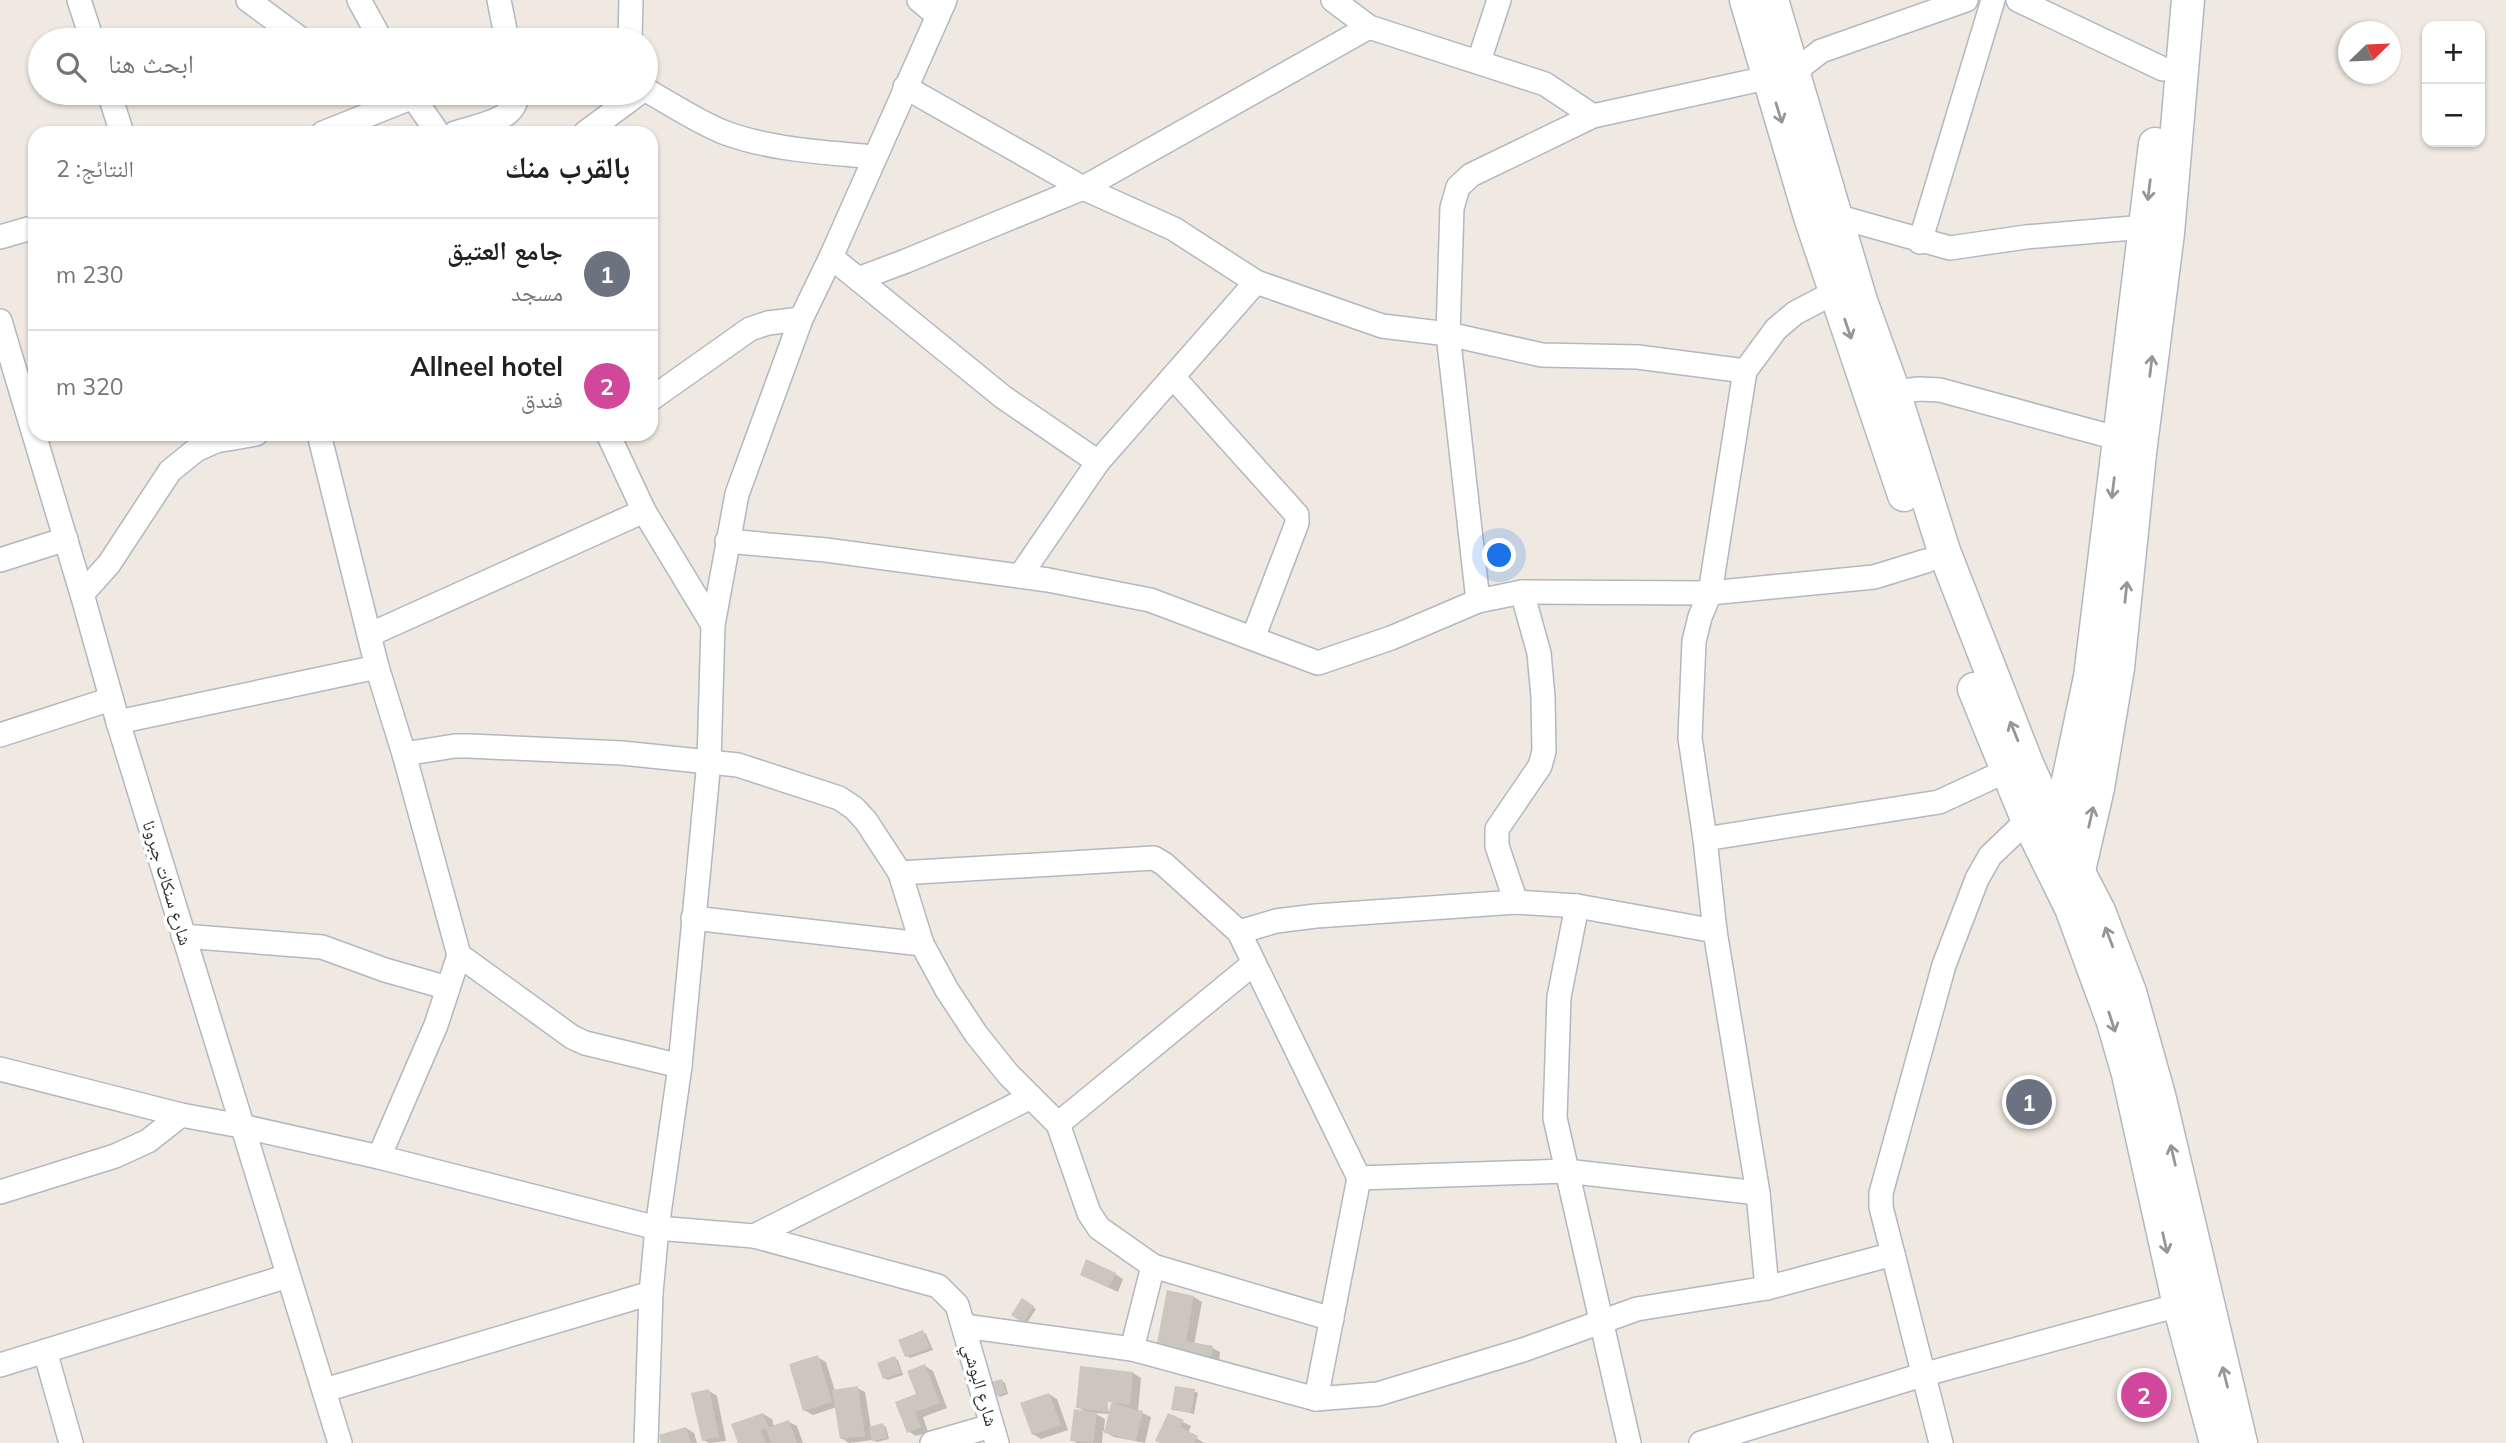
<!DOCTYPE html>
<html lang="ar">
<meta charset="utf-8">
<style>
body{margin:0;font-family:Mulish,"Noto Naskh Arabic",sans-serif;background:#f6f6f6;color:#202124;direction:rtl}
.controls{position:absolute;right:21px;top:21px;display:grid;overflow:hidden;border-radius:14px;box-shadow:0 2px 5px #0004}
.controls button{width:63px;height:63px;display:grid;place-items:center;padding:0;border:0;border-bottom:2px solid #e0e0e0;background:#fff;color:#202124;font:35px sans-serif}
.compass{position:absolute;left:2338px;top:21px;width:63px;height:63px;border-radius:50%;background:#fff;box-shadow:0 2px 5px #0004;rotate:67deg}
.you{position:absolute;left:1500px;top:556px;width:24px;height:24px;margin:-18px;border:5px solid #fff;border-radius:50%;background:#1a73e8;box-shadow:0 0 0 10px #1a73e833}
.badge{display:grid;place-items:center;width:46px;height:46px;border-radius:50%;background:#0f766e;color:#fff;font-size:23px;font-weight:700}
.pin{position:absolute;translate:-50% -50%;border:4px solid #fff;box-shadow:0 2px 7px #0006}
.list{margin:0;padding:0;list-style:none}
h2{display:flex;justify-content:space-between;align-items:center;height:91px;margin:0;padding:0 28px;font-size:30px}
h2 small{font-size:23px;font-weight:400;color:#757577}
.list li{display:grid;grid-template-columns:46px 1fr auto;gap:21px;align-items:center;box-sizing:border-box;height:112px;padding:0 28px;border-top:2px solid #e0e0e0}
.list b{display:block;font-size:26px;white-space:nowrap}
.list p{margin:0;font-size:23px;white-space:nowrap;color:#757577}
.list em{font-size:23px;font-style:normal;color:#757577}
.icon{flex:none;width:38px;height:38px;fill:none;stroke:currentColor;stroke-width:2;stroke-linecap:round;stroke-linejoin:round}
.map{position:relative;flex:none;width:2506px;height:1443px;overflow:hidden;direction:ltr}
.search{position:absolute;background:#fff;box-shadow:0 2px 5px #0004;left:28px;top:28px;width:630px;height:77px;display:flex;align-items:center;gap:18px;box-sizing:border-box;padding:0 24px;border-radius:38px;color:#757577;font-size:26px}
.panel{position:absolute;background:#fff;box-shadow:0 2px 5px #0004;left:28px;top:126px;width:630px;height:315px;border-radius:21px;direction:rtl}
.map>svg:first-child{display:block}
</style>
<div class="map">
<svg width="2506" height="1443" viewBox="0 0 2506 1443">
<rect width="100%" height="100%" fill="#efe9e1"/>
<!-- shadow -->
<g fill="#0003" fill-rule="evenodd">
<path d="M 1115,1274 L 1123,1279 L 1118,1292 L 1090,1279 Z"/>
<path d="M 1168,1292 L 1194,1297 L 1202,1302 L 1194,1345 L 1212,1348 L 1220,1352 L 1219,1362 L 1166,1352 Z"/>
<path d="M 1022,1300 L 1036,1309 L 1027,1323 L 1013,1315 Z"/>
<path d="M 923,1332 L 926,1334 L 933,1350 L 910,1358 L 907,1356 Z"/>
<path d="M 817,1357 L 826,1362 L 835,1391 L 857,1388 L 865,1392 L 871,1428 L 882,1425 L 886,1427 L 889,1439 L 877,1442 L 873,1440 L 849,1443 L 841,1438 L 837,1407 L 813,1415 L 804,1410 Z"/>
<path d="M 895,1358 L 898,1360 L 903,1375 L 888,1380 L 884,1378 Z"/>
<path d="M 925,1366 L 933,1371 L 947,1408 L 923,1417 L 928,1432 L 916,1436 L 908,1431 Z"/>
<path d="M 1133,1373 L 1141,1378 L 1138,1411 L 1151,1417 L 1145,1443 L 1114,1437 L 1103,1431 L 1102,1443 L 1077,1443 L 1072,1440 L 1087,1413 L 1078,1407 ZM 1107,1401 L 1113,1401 L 1106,1430 L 1104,1430 L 1105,1419 L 1094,1413 L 1109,1414 Z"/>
<path d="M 1002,1381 L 1005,1383 L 1008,1394 L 1000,1397 L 997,1395 Z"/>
<path d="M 709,1391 L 717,1396 L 726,1441 L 709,1443 L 703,1440 Z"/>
<path d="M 1194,1391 L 1198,1393 L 1194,1414 L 1173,1409 Z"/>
<path d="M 1049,1394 L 1057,1399 L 1068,1430 L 1041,1439 L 1033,1434 Z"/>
<path d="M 763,1414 L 772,1419 L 774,1427 L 789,1422 L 797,1426 L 803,1443 L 740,1443 Z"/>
<path d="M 1183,1422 L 1191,1426 L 1188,1433 L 1204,1443 L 1163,1443 Z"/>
<path d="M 686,1428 L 694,1433 L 697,1443 L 663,1443 Z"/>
</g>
<!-- building -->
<g fill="#cbc7bf">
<path d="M 1086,1259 L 1116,1273 L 1109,1288 L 1080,1275 Z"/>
<path d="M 1167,1290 L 1194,1296 L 1186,1341 L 1213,1346 L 1211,1358 L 1156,1348 Z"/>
<path d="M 1022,1298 L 1034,1306 L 1023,1323 L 1011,1315 Z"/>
<path d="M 923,1330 L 930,1348 L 905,1357 L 898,1340 Z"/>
<path d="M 818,1355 L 832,1402 L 803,1411 L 789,1364 Z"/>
<path d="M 895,1356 L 901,1373 L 883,1379 L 877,1363 Z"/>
<path d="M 925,1364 L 940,1403 L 915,1412 L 921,1427 L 907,1433 L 895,1402 L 916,1394 L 907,1371 Z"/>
<path d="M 1080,1366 L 1133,1372 L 1130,1405 L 1108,1402 L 1108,1412 L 1076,1408 Z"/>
<path d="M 1002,1379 L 1006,1393 L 995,1396 L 991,1382 Z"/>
<path d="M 858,1386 L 865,1436 L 840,1439 L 832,1390 Z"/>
<path d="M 1175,1386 L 1195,1389 L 1191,1413 L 1171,1410 Z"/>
<path d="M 709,1389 L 719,1437 L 702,1441 L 691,1393 Z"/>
<path d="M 1049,1393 L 1061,1425 L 1032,1435 L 1020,1403 Z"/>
<path d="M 1111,1403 L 1143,1411 L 1136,1441 L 1104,1433 Z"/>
<path d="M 1074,1409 L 1097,1413 L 1093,1443 L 1070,1441 Z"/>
<path d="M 763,1413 L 769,1427 L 789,1420 L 797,1443 L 771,1443 L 766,1428 L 761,1430 L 766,1443 L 738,1443 L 731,1424 Z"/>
<path d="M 1168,1413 L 1184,1420 L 1180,1427 L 1198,1436 L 1194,1443 L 1160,1443 L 1155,1441 Z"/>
<path d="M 883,1423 L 887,1438 L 872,1441 L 869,1427 Z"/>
<path d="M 686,1427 L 691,1443 L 661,1443 L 659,1435 Z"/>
</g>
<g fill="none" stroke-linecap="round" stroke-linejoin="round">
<defs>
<g id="street">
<path d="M 79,0 L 92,40"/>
<path d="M 248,0 L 302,40"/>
<path d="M 359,0 L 381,40"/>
<path d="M 499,0 L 507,40"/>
<path d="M 919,0 L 938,16"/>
<path d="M 1333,0 L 1369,27 L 1545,84 L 1593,116"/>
<path d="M 2018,0 L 2163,69"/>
<path d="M 630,40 L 631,0"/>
<path d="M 1479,61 L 1499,0"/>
<path d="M 905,87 L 1083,188 L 1174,229 L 1256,282 L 1382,326 L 1448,334 L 1542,355 L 1638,357 L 1745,371"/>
<path d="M 646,90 C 671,104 696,121 723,132 C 770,150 824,152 874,157"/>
<path d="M 109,93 L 122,133"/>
<path d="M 410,93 L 438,133"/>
<path d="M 323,133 L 413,97"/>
<path d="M 455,133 C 475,126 519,121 516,93"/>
<path d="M 585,133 L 639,93"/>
<path d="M 1836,216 L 1950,248 L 2026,237 L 2145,227"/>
<path d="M 0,237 L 35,227"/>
<path d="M 1920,242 L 1993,0"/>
<path d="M 831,257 L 1003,397 L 1098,462"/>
<path d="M 858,279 L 906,261 L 1083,188 L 1369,27"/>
<path d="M 0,321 L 82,594 L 118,722 L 340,1443"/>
<path d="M 1173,377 L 1297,515 L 1297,523 L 1253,638"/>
<path d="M 1894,392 L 1919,389 L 1940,390 L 2120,439"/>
<path d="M 651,399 L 750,329 L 768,323 L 801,319"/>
<path d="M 319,434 L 377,667 L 404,754 L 459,955 L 572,1037 L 585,1043 L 680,1066"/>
<path d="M 608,434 L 644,511 L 713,625"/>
<path d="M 727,541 L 826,550 L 1048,580 L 1150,600 L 1318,663 L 1391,638 L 1478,601 L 1522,592 L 1710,593 L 1874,577 L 1926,561"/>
<path d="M 0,560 L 66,539"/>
<path d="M 1020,576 L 1098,462 L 1256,282"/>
<path d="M 82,594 L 109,564 L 170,471 L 196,450 L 216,441 L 256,434"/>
<path d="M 1478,601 L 1448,334 L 1452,208 L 1458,187 L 1471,175 L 1593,116 L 1794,72 L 1821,51 L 1966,0"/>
<path d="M 369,635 L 644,511"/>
<path d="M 118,722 L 377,667"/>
<path d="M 0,735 L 111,699"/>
<path d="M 404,754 L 455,746 L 469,746 L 622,753 L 738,765 L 839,798 L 854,808 L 866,821 L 900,873 L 922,944 L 947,990 L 976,1034 L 1008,1074 L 1058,1124 L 1089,1213 L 1099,1228 L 1153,1266 L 1132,1349 L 1316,1399 L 1378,1394 L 1523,1350 L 1637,1309 L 1767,1288 L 1893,1254"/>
<path d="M 1705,839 L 1939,802 L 2006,771 L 2020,767"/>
<path d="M 900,873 L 1154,858 L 1164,864 L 1239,932 L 1359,1178 L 1316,1399"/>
<path d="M 1516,902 L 1497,846 L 1497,829 L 1540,766 L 1544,751 L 1543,697 L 1539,653 L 1522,592"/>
<path d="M 1577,906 L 1559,997 L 1555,1118 L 1629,1443"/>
<path d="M 693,918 L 922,944"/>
<path d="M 1239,932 L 1276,921 L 1316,916 L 1516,902 L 1577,906 L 1715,931"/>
<path d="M 183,936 L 322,947 L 385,970 L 448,988"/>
<path d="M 0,1069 L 181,1115 L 241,1126 L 379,1157 L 657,1228 L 754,1236 L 938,1286 L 957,1305 L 997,1443"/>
<path d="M 1058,1124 L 1253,964"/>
<path d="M 379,1157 L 436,1025 L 459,955"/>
<path d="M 1359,1178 L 1566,1171 L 1758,1193"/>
<path d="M 0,1192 L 115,1156 L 148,1141 L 181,1115"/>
<path d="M 754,1236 L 1031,1097"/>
<path d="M 1153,1266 L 1332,1319"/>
<path d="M 1767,1288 L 1758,1193 L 1715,931 L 1705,839 L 1690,738 L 1694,641 L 1700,617 L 1710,593 L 1745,371 L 1776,329 L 1795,313 L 1835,292"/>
<path d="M 964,1326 L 1132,1349"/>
<path d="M 45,1351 L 71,1443"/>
<path d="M 0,1365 L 288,1276"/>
<path d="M 325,1390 L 651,1293"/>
<path d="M 646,1443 L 651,1293 L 657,1228 L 680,1066 L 709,761 L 713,625 L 737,494 L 801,319 L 831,257 L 945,0"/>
<path d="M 932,1443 L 991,1426"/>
<path d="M 1701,1443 L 1922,1375 L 2179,1305"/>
<path d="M 1941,1443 L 1881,1207 L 1881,1193 L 1944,965 L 1977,879 L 1990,856 L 2038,810"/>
</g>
<g id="secondary">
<path d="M 1746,0 L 1810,217 L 1904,495"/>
<path d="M 1772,0 L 1861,301 L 1894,392 L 1944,551 L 2028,766 L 2058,832 L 2099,911 L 2130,992 L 2159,1095 L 2241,1443"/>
<path d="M 1974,689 L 2027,819 L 2071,908 L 2113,1022 L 2128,1074 L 2179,1305 L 2216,1443"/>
<path d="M 2056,837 L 2090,677 L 2155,144"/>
<path d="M 2077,879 L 2098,788 L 2118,668 L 2140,453 L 2168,233 L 2188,0"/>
</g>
</defs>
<!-- street casing -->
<use href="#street" stroke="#b4b7c1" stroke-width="26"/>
<!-- secondary casing -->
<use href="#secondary" stroke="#b4b7c1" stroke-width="35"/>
<!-- street -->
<use href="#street" stroke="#fff" stroke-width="23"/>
<!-- secondary -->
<use href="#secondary" stroke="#fff" stroke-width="32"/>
</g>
<!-- one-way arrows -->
<defs><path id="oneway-shaft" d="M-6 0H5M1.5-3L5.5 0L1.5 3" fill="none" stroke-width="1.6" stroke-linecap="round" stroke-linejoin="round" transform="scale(1.75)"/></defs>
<g stroke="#969696">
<use href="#oneway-shaft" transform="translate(1779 113) rotate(73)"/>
<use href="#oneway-shaft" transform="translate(2149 190) rotate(97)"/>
<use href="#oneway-shaft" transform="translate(1848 329) rotate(71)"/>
<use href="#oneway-shaft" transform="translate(2151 366) rotate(-83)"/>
<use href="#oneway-shaft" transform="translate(2113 488) rotate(97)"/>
<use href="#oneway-shaft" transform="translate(2126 592) rotate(-84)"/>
<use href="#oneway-shaft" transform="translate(2014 731) rotate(-112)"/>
<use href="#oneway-shaft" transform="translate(2091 817) rotate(-77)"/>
<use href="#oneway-shaft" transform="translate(2109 937) rotate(-111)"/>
<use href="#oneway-shaft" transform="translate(2112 1022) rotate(72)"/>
<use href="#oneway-shaft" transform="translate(2173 1155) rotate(-103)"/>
<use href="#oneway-shaft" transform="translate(2165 1243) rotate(77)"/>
<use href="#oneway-shaft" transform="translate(2225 1377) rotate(-104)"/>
</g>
<g text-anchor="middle" stroke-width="7" stroke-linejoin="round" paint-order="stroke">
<!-- street labels -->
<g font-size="18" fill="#2e2e2e" stroke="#fff">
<text transform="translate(167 883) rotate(73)" y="6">شارع سنكات جبرونا</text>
<text transform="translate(980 1385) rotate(74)" y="6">شارع البوشي</text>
</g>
</g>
</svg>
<div class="controls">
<button>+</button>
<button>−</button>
</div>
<svg class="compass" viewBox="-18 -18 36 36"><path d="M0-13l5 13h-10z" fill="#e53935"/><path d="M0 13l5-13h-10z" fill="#757577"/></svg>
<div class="you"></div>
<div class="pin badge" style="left:2029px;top:1102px;background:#6b7280">1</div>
<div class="pin badge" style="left:2144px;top:1395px;background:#d1479c">2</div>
<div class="search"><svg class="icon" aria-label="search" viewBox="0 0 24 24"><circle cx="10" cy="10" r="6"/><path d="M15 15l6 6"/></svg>ابحث هنا</div>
<section class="panel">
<h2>بالقرب منك<small>النتائج: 2</small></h2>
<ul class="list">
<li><span class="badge" style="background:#6b7280">1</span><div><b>جامع العتيق</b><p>مسجد</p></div><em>230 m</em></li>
<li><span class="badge" style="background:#d1479c">2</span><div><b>Allneel hotel</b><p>فندق</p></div><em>320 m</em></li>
</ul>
</section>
</div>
